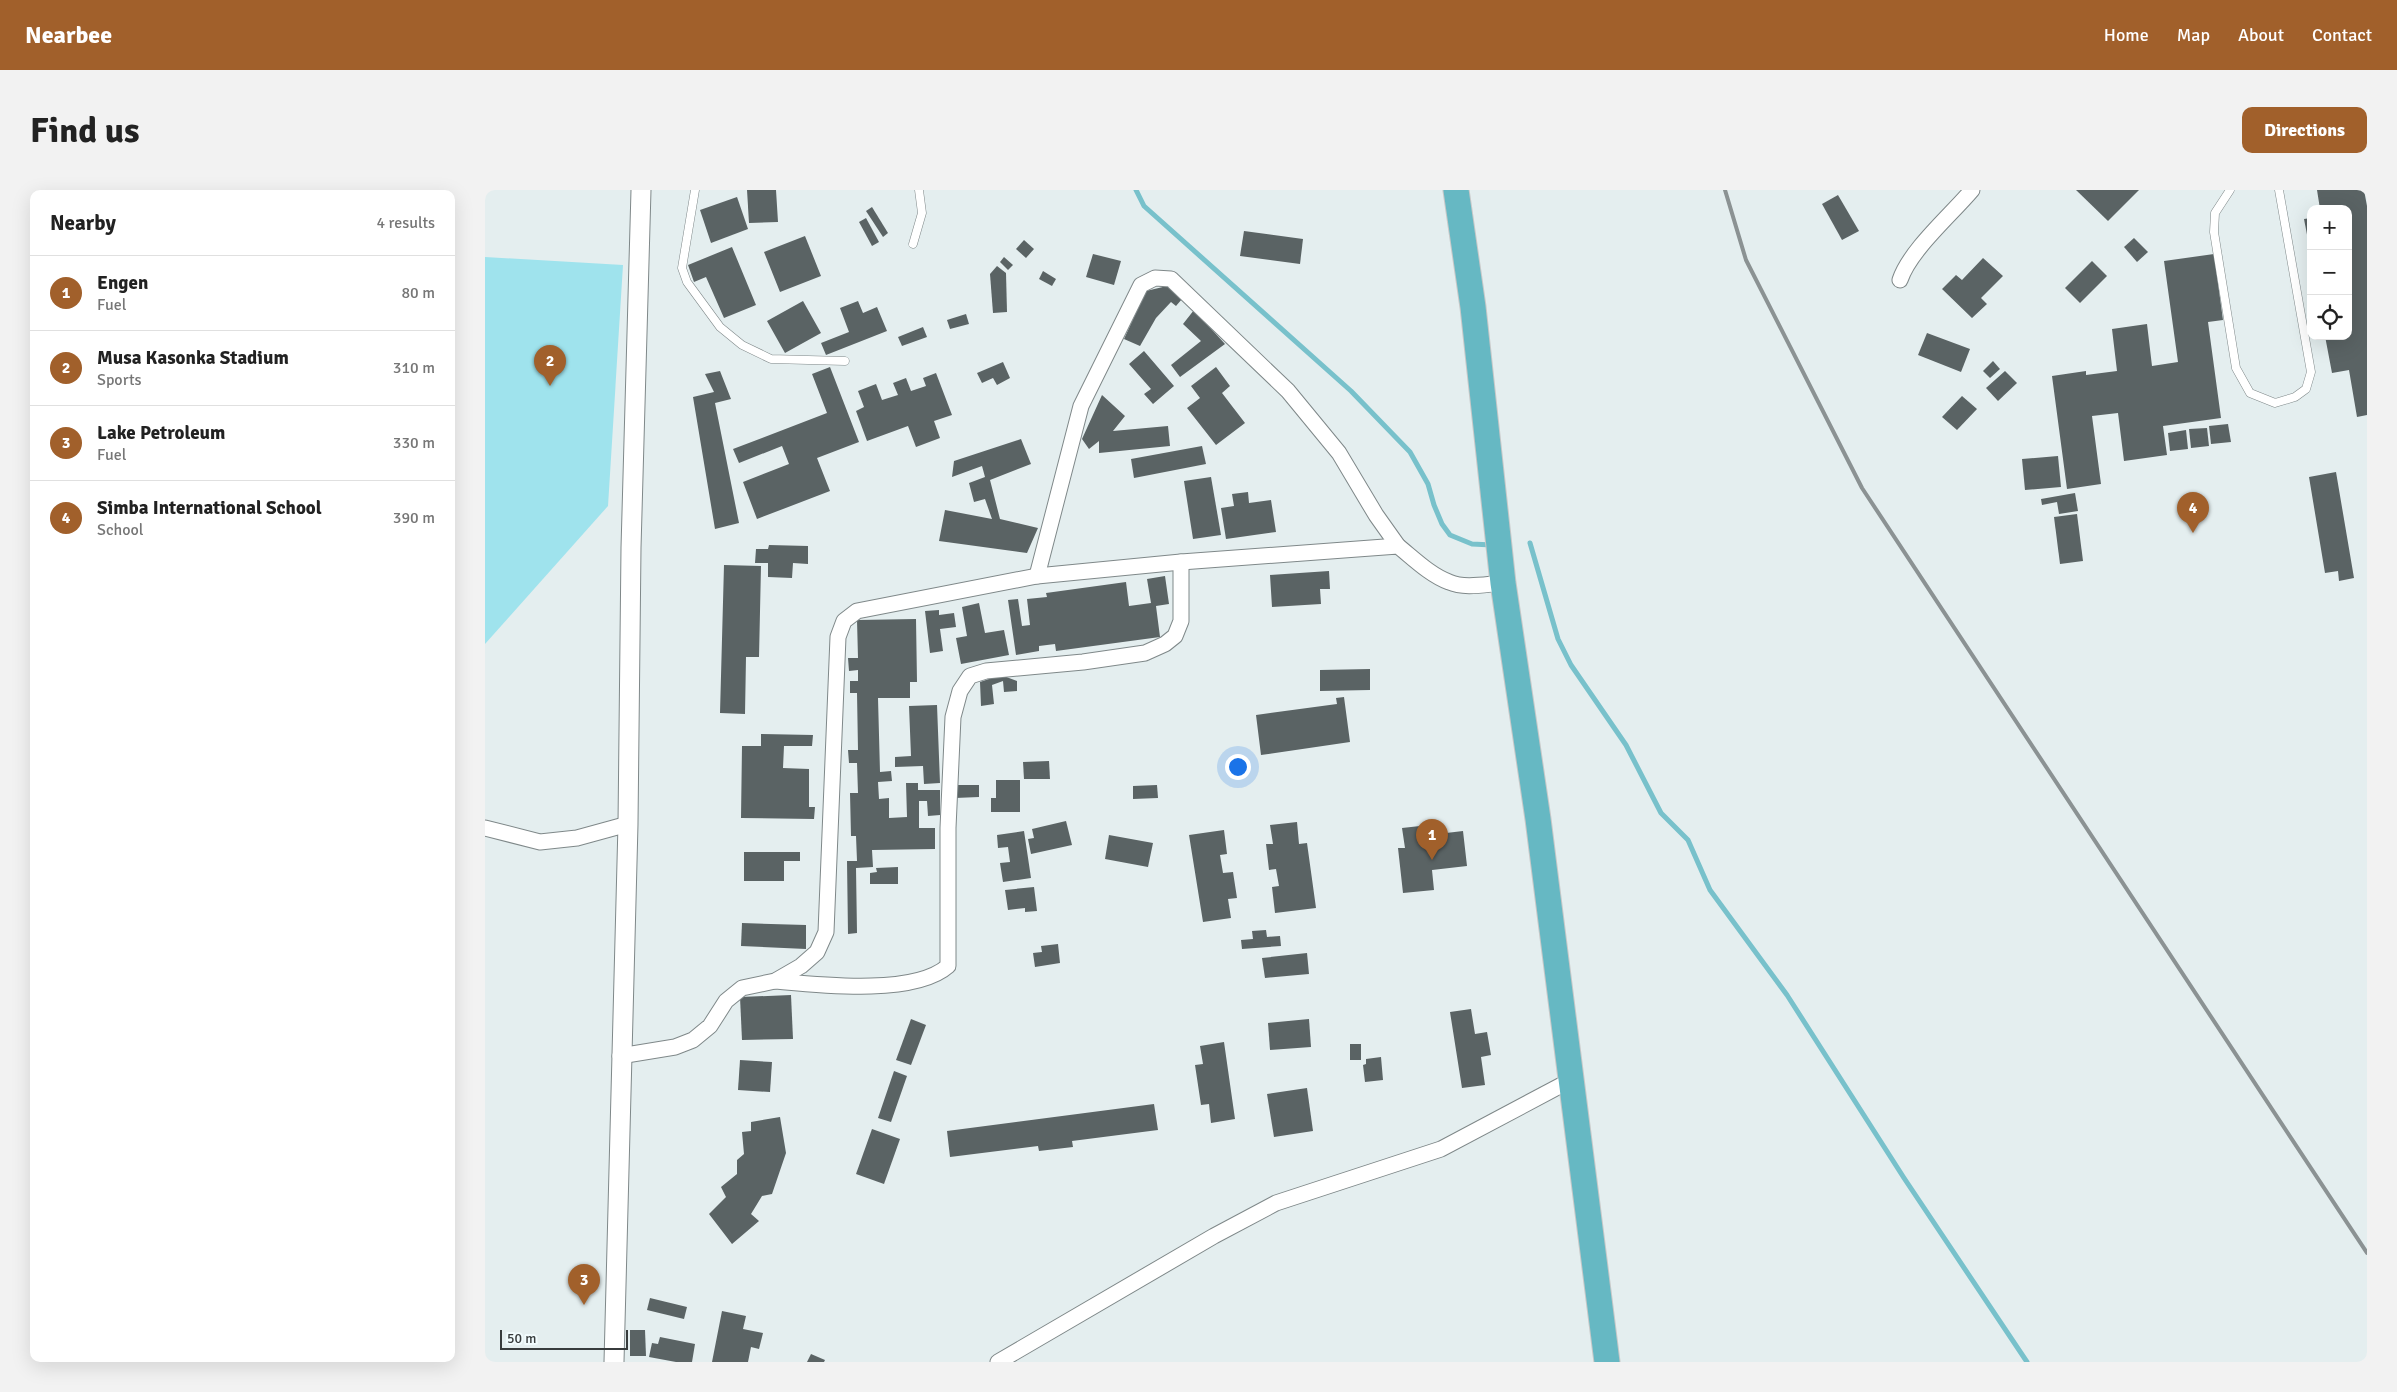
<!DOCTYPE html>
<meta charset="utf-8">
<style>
body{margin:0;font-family:Signika,sans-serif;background:#f2f2f2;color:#222}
.controls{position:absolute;right:15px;top:15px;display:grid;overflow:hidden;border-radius:10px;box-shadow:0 5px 20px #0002}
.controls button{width:45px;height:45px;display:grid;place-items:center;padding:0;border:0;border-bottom:1px solid #e0e0e0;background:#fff;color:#222;font:25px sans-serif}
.scale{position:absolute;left:15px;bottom:12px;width:128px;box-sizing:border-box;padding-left:5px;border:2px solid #373b3c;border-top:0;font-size:14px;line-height:18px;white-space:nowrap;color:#373b3c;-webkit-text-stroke:4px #f1fbfd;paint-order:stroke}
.you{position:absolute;left:752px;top:576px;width:18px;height:18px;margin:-12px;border:4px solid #fff;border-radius:50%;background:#1a73e8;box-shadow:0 0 0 8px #1a73e833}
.badge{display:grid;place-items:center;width:32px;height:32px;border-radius:50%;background:#a1602b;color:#fff;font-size:16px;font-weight:700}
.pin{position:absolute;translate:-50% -41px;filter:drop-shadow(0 1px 2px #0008)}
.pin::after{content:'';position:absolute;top:26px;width:18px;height:15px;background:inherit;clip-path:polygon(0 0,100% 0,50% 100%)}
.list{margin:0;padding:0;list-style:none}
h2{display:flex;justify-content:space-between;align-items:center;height:65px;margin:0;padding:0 20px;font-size:21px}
h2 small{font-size:16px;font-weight:400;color:#767676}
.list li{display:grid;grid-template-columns:32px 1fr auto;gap:15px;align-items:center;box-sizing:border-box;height:75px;padding:0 20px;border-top:1px solid #e0e0e0}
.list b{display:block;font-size:19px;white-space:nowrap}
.list p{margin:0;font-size:16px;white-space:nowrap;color:#767676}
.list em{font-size:16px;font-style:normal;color:#767676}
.icon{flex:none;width:28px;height:28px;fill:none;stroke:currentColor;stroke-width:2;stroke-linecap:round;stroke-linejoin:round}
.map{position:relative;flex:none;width:1882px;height:1172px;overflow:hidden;border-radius:10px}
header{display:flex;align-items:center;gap:30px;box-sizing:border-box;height:70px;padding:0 25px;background:#a1602b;color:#fff}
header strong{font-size:24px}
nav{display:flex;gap:28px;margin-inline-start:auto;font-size:18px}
.intro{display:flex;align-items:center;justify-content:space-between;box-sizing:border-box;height:120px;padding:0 30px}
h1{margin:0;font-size:35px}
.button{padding:12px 22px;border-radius:10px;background:#a1602b;color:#fff;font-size:18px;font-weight:700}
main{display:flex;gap:30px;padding:0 30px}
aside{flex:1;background:#fff;border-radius:10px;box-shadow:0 5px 20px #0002}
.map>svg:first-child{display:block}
</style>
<header>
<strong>Nearbee</strong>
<nav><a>Home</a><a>Map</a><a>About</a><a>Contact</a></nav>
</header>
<div class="intro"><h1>Find us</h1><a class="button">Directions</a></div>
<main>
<aside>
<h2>Nearby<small>4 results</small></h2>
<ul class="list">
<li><span class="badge">1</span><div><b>Engen</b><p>Fuel</p></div><em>80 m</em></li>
<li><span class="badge">2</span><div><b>Musa Kasonka Stadium</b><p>Sports</p></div><em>310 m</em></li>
<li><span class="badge">3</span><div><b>Lake Petroleum</b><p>Fuel</p></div><em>330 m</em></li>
<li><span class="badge">4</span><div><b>Simba International School</b><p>School</p></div><em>390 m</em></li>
</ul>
</aside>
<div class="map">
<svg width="1882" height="1172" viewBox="0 0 1882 1172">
<rect width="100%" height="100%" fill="#e4eeef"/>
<!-- green -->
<path fill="#9fe3ed" d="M 0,67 L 138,75 L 123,316 L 0,454 Z"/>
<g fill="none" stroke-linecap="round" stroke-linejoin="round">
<!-- stream -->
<g stroke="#78c1cb" stroke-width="5">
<path d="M 651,0 L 659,16 L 866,201 L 925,262 L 943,294 L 949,315 L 957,334 L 965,345 L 987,354 L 1007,355"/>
<path d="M 1045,353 L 1073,449 L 1086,475 L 1141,555 L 1176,623 L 1203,650 L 1225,700 L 1302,805 L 1419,988 L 1542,1172"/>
</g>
</g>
<!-- building -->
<g fill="#5a6364">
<path d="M 262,0 L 291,0 L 293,32 L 264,33 Z"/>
<path d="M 1591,0 L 1654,0 L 1623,31 Z"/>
<path d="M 1832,0 L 1879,0 L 1882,16 L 1882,225 L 1872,227 L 1864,180 L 1847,183 L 1840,146 L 1863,146 L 1863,19 L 1835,19 Z"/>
<path d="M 1353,5 L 1374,41 L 1357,50 L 1337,14 Z"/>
<path d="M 252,7 L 263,39 L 226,53 L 215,20 Z"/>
<path d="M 387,17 L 403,43 L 398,47 L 381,21 Z"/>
<path d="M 381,28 L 394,52 L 387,56 L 374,32 Z"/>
<path d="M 1826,28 L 1826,55 L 1824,55 L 1819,29 Z"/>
<path d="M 759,41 L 818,49 L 815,74 L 755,66 Z"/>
<path d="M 320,46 L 336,86 L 295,102 L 279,62 Z"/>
<path d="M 1649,48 L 1663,62 L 1652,72 L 1639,57 Z"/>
<path d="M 539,50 L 549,59 L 541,68 L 531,59 Z"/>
<path d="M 247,57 L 271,115 L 239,128 L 221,87 L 209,92 L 203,75 Z"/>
<path d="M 608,64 L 636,71 L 629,95 L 601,87 Z"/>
<path d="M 1729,64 L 1738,130 L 1723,132 L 1736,228 L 1678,236 L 1682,265 L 1639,271 L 1633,223 L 1607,226 L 1616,294 L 1582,299 L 1567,186 L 1601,181 L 1601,185 L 1632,181 L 1627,139 L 1662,134 L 1667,176 L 1693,172 L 1679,71 Z"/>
<path d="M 519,67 L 528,75 L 523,80 L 515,72 Z"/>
<path d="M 1498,68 L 1518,86 L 1496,108 L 1502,114 L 1487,128 L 1457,99 L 1471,85 L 1477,90 Z"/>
<path d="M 1607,71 L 1622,86 L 1595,113 L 1580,98 Z"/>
<path d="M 512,76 L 521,83 L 522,122 L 508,123 L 505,84 Z"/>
<path d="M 558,81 L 571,89 L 567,96 L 554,89 Z"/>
<path d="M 682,96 L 697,109 L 691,116 L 686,112 L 671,128 L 655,156 L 639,149 L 661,101 Z"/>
<path d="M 318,111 L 336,143 L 300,163 L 282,131 Z"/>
<path d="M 373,111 L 378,123 L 392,117 L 402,141 L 341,165 L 336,153 L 364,142 L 355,118 Z"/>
<path d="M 709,120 L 740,154 L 695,187 L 686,175 L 716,151 L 698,134 Z"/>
<path d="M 481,124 L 484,134 L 465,139 L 462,130 Z"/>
<path d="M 438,137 L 442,147 L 417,156 L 413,147 Z"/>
<path d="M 1442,143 L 1485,159 L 1476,182 L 1433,165 Z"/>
<path d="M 659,161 L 689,196 L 668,214 L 659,204 L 666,199 L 644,174 Z"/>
<path d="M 1508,171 L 1515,179 L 1505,188 L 1498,181 Z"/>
<path d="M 518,172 L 525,188 L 512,195 L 508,188 L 497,193 L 492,183 Z"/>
<path d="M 345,177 L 374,252 L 332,268 L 345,301 L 272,329 L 258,292 L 304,274 L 297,256 L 254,273 L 248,259 L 342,223 L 327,184 Z"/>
<path d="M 731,177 L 745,196 L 737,203 L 760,233 L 731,255 L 702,218 L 715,208 L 706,196 Z"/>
<path d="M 235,181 L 246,209 L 230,213 L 254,333 L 230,339 L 208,207 L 229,202 L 220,184 Z"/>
<path d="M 1520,181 L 1532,193 L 1513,211 L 1501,198 Z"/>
<path d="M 451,183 L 467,225 L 449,231 L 455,248 L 431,257 L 423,236 L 382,251 L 371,221 L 379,217 L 373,201 L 391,194 L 397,210 L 413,205 L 408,193 L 421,188 L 426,201 L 441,196 L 438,188 Z"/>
<path d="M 617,205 L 640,226 L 628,241 L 683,236 L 685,256 L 614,263 L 614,251 L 604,259 L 597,249 Z"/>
<path d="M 1477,206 L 1492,219 L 1472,240 L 1457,227 Z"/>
<path d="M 1743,234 L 1746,252 L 1726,254 L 1724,236 Z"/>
<path d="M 1722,238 L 1724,256 L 1706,258 L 1704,239 Z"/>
<path d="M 1701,240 L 1703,259 L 1685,261 L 1683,243 Z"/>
<path d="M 536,249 L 546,274 L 505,290 L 515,329 L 553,338 L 542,363 L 454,351 L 460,320 L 507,329 L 500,309 L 489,312 L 484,293 L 500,287 L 497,276 L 467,287 L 469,271 Z"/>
<path d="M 717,256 L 721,274 L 649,288 L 646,269 Z"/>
<path d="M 1573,266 L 1576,297 L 1540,300 L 1537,269 Z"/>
<path d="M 1851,282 L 1869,388 L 1854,391 L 1853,381 L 1840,383 L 1824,287 Z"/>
<path d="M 726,287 L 736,345 L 708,349 L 699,291 Z"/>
<path d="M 763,302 L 764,313 L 786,310 L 791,342 L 741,349 L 736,318 L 749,316 L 747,304 Z"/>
<path d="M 1590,303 L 1593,321 L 1574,324 L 1572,312 L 1557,315 L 1556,309 Z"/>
<path d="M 1592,324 L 1598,371 L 1575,374 L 1569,327 Z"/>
<path d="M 284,355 L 323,356 L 323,374 L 308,373 L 307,388 L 283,387 L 283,373 L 270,373 L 271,359 L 283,359 Z"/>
<path d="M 239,375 L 276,376 L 274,467 L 261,467 L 260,524 L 235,523 Z"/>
<path d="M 844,381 L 845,399 L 835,399 L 836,414 L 787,417 L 785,385 Z"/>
<path d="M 680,386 L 684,414 L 671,416 L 675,447 L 571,461 L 570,454 L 554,456 L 554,461 L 531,465 L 523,410 L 533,409 L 537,436 L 545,435 L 542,409 L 562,407 L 561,403 L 641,392 L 644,416 L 666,413 L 662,389 Z"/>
<path d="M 494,413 L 500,443 L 519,440 L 524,465 L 476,474 L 471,448 L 482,446 L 477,417 Z"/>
<path d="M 454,420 L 454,425 L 469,423 L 471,437 L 455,439 L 458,461 L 445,463 L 440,421 Z"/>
<path d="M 431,429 L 432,492 L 425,492 L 425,508 L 393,508 L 395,582 L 406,581 L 407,591 L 393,592 L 394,609 L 404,608 L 404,628 L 422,627 L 421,593 L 433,593 L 433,600 L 455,600 L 455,625 L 443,626 L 442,611 L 434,611 L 434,638 L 450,638 L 450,659 L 387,660 L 388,677 L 371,678 L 372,743 L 363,744 L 362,671 L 372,671 L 371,646 L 366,646 L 365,603 L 373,603 L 372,573 L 364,573 L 363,560 L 373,560 L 372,503 L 365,503 L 365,491 L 373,491 L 373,480 L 364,481 L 363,468 L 373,468 L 372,430 Z"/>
<path d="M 885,479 L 885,500 L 835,501 L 835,480 Z"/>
<path d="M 516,485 L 532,491 L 532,501 L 519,502 L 518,491 L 507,495 L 509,514 L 496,516 L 495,492 Z"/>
<path d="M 859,507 L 865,552 L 776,565 L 771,525 L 852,514 L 851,508 Z"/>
<path d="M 452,515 L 455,593 L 439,594 L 438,576 L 410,577 L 410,567 L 426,566 L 424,516 Z"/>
<path d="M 276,544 L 328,545 L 327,556 L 299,556 L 298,578 L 324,579 L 324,617 L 330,617 L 329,629 L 256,628 L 257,556 L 276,556 Z"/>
<path d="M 564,571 L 565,589 L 539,589 L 538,572 Z"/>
<path d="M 511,590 L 535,590 L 535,622 L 506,622 L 506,608 L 511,608 Z"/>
<path d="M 470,595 L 494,595 L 494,607 L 470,608 Z"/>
<path d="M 672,595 L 673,608 L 648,609 L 648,596 Z"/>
<path d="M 581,631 L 587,655 L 546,664 L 543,649 L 549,648 L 547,639 Z"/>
<path d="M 812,632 L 814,654 L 822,653 L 831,718 L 790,723 L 787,697 L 794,696 L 791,679 L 784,680 L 781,654 L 788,654 L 785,635 Z"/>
<path d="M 935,636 L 936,646 L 978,641 L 982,676 L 947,680 L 949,700 L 918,703 L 913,658 L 920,658 L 917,638 Z"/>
<path d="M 739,640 L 742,664 L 735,665 L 738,683 L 748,682 L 752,708 L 743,709 L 746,728 L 718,732 L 704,645 Z"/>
<path d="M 539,641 L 546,688 L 518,692 L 515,673 L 525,672 L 523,657 L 513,658 L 512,645 Z"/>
<path d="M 624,645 L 668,653 L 663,677 L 620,669 Z"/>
<path d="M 259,662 L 315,662 L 315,671 L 299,671 L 299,691 L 259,691 Z"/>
<path d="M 413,677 L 413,694 L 385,694 L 385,683 L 392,682 L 391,678 Z"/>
<path d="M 549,697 L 552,721 L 540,722 L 540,718 L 523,720 L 520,700 Z"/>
<path d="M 257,733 L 321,735 L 321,759 L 256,756 Z"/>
<path d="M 781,740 L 782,747 L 795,746 L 796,756 L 757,759 L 756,750 L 768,749 L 767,741 Z"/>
<path d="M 573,754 L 575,773 L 550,777 L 548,763 L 557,762 L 556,756 Z"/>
<path d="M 822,763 L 824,784 L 780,788 L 777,768 Z"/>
<path d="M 306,805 L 308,849 L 257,850 L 255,807 Z"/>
<path d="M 986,819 L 990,844 L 1002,842 L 1006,865 L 996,867 L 1000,895 L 977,898 L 965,822 Z"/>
<path d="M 426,829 L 441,835 L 426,875 L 411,870 Z"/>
<path d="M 824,829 L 826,857 L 785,860 L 783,833 Z"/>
<path d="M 739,852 L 750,929 L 726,933 L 724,914 L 716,915 L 710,875 L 718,874 L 715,856 Z"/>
<rect x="865" y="854" width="11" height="16"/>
<path d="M 896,867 L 898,890 L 880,892 L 878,875 L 881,874 L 881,869 Z"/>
<path d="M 255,870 L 287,872 L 285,902 L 253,900 Z"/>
<path d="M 409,881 L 422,886 L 406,932 L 393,928 Z"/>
<path d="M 822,898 L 828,941 L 789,947 L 782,904 Z"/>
<path d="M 669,914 L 673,940 L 587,951 L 588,957 L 554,961 L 553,956 L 465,967 L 462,941 Z"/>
<path d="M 295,927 L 301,963 L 287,1004 L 277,1006 L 266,1024 L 274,1031 L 247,1054 L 224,1024 L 241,1007 L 236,997 L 252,984 L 252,970 L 259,964 L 257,942 L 266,941 L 266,932 Z"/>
<path d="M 387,939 L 415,949 L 399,994 L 371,984 Z"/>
<path d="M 165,1108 L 202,1117 L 199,1129 L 162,1120 Z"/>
<path d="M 237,1121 L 261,1126 L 258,1139 L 278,1143 L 274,1159 L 266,1157 L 263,1172 L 227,1172 Z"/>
<path d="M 145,1140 L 160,1140 L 161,1166 L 145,1166 Z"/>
<path d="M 175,1147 L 210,1154 L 207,1172 L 191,1172 L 164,1167 L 167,1153 L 173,1154 Z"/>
<path d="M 326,1164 L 340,1170 L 339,1172 L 322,1172 Z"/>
</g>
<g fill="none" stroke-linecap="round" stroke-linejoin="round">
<defs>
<g id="service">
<path d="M 210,0 L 197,78 L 202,92 L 235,137 L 257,155 L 286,169 L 360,171"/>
<path d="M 1745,0 L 1730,23 L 1729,42 L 1751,178 L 1765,203 L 1790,213 L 1810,207 L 1821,199 L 1826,182 L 1794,0"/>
<path d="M 428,54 L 437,23 L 434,0"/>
</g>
<g id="minor">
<path d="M 1415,90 C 1425,60 1466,25 1487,0"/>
<path d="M 552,386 L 596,216 L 656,95 L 670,88 L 686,89 L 803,201 L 854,263 L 891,325 L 913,356"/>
<path d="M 0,638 L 55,652 L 92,648 L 143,634"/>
<path d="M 290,791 C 334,795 429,806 463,776 L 463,638 L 468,527 L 475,501 L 485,486 L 501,481 L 598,472 L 660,463 L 680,454 L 690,446 L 696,431 L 696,372"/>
<path d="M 135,866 L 190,857 L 208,850 L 225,836 L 241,811 L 257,798 L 290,791 L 316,776 L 332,762 L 341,742 L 353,447 L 359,431 L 372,421 L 552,386 L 696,372 L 913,356 C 928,368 945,385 964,392 C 980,399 1001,394 1018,393"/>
<path d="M 513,1172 L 729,1046 L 791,1013 L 956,959 L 1086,890"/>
</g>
<path id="tertiary" d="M 129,1172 L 143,634 L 146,358 L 156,0"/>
<path id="trunk" d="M 971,0 L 988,117 L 1018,393 L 1053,629 L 1122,1172"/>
</defs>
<!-- service casing -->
<use href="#service" stroke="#7f8889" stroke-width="9"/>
<!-- minor casing -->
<use href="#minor" stroke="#7f8889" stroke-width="17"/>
<!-- tertiary casing -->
<use href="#tertiary" stroke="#7f8889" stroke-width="21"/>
<!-- trunk casing -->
<use href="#trunk" stroke="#c7c8c8" stroke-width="27"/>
<!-- service -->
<use href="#service" stroke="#fff" stroke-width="8"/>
<!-- minor -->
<use href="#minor" stroke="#fff" stroke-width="15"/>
<!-- tertiary -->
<use href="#tertiary" stroke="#fff" stroke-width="19"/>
<!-- trunk -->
<use href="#trunk" stroke="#66b8c3" stroke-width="25"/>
<!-- rail -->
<path stroke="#8b9293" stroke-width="4" d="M 1240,0 L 1261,70 L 1377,298 L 1882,1063"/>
</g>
</svg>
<div class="controls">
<button>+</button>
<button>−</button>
<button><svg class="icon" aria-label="locate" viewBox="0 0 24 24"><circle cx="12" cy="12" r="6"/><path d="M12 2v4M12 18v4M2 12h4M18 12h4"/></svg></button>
</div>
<div class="scale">50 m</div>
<div class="you"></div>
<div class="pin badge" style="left:947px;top:670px">1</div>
<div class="pin badge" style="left:65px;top:196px">2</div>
<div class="pin badge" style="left:99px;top:1115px">3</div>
<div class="pin badge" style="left:1708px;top:343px">4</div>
</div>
</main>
